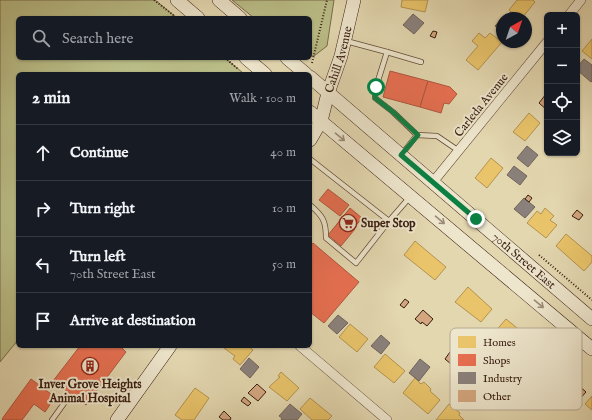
<!DOCTYPE html>
<meta charset="utf-8">
<style>
body{margin:0;font-family:"IM FELL English",serif;background:#242831;color:#f1f3f6}
.controls{position:absolute;right:12px;top:12px;display:grid;overflow:hidden;border-radius:6px;box-shadow:0 1px 3px #0004}
.controls button{width:36px;height:36px;display:grid;place-items:center;padding:0;border:0;border-bottom:1px solid #363941;background:#171b24;color:#f1f3f6;font:20px sans-serif}
.compass{position:absolute;left:496px;top:12px;width:36px;height:36px;border-radius:50%;background:#171b24;box-shadow:0 1px 3px #0004;rotate:40deg}
.stop{position:absolute;width:12px;height:12px;margin:-9px;border:3px solid #0b8043;border-radius:50%;background:#fff}
.stop.end{background:#0b8043;border-color:#fff;box-shadow:0 1px 4px #0008}
.list{margin:0;padding:0;list-style:none}
h2{display:flex;justify-content:space-between;align-items:center;height:52px;margin:0;padding:0 16px;font-size:17px}
h2 small{font-size:13px;font-weight:400;color:#9ea1a6}
.list li{display:grid;grid-template-columns:26px 1fr auto;gap:12px;align-items:center;box-sizing:border-box;height:56px;padding:0 16px;border-top:1px solid #363941}
.list b{display:block;font-size:15px;white-space:nowrap}
.list p{margin:0;font-size:13px;white-space:nowrap;color:#9ea1a6}
.list em{font-size:13px;font-style:normal;color:#9ea1a6}
.icon{flex:none;width:22px;height:22px;fill:none;stroke:currentColor;stroke-width:2;stroke-linecap:round;stroke-linejoin:round}
.map{position:relative;flex:none;width:592px;height:420px;overflow:hidden}
.search{position:absolute;background:#171b24;box-shadow:0 1px 3px #0004;left:16px;top:16px;width:296px;height:44px;display:flex;align-items:center;gap:10px;box-sizing:border-box;padding:0 14px;border-radius:6px;color:#9ea1a6;font-size:15px}
.panel{position:absolute;background:#171b24;box-shadow:0 1px 3px #0004;left:16px;top:72px;width:296px;height:276px;border-radius:6px}
.map>svg:first-child{display:block}
</style>
<div class="map">
<svg width="592" height="420" viewBox="0 0 592 420">
<rect width="100%" height="100%" fill="#e3d7b0"/>
<filter id="stains"><feTurbulence type="fractalNoise" baseFrequency=".005" numOctaves="4"/><feColorMatrix values="0 0 0 0 .2 0 0 0 0 .09 0 0 0 0 .02 0 0 0 .5 -.17"/></filter>
<radialGradient id="worn" r=".72"><stop offset=".6" stop-color="#630" stop-opacity="0"/><stop offset="1" stop-color="#630" stop-opacity=".3"/></radialGradient>
<!-- green -->
<g fill="#babd87" stroke="#786c4b">
<path d="M 0,0 L 155,0 L 177,18 L 18,18 L 18,58 L 225,58 L 243,73 L 18,74 L 18,340 L 0,362 Z"/>
<path d="M 232,0 L 334,0 L 327,46 L 314,56 L 310,56 L 310,18 L 254,18 Z"/>
</g>
<!-- homes -->
<g fill="#e9c46a" stroke="#b4924f">
<path d="M 402,0 L 428,0 L 425,12 L 401,7 Z"/>
<path d="M 517,0 L 533,0 L 535,2 L 522,18 L 518,18 L 509,10 Z"/>
<path d="M 479,33 L 485,38 L 490,33 L 502,42 L 478,70 L 466,60 L 478,46 L 472,41 Z"/>
<path d="M 592,39 L 592,59 L 582,51 Z"/>
<path d="M 529,113 L 540,123 L 525,141 L 513,132 Z"/>
<path d="M 491,158 L 503,168 L 487,188 L 475,178 Z"/>
<path d="M 545,208 L 554,216 L 550,220 L 557,225 L 546,238 L 527,223 L 537,211 L 541,214 Z"/>
<path d="M 566,234 L 592,256 L 592,262 L 584,271 L 556,246 Z"/>
<path d="M 415,241 L 446,267 L 435,280 L 404,255 Z"/>
<path d="M 468,287 L 492,309 L 481,322 L 455,302 Z"/>
<path d="M 506,319 L 538,345 L 526,360 L 510,345 L 507,349 L 497,341 L 500,338 L 494,333 Z"/>
<path d="M 350,324 L 368,339 L 357,352 L 339,337 Z"/>
<path d="M 226,346 L 248,346 L 253,350 L 240,365 L 233,359 L 235,356 L 224,348 Z"/>
<path d="M 385,354 L 405,371 L 394,383 L 374,367 Z"/>
<path d="M 281,372 L 299,388 L 287,401 L 269,387 L 280,377 L 278,376 Z"/>
<path d="M 415,378 L 421,384 L 424,382 L 431,389 L 430,391 L 440,400 L 428,414 L 403,393 Z"/>
<path d="M 195,388 L 209,398 L 194,420 L 182,420 L 175,415 Z"/>
<path d="M 592,396 L 592,410 L 585,404 Z"/>
<path d="M 310,398 L 332,416 L 328,420 L 312,420 L 300,409 Z"/>
<path d="M 449,404 L 460,413 L 459,415 L 464,420 L 436,420 Z"/>
</g>
<!-- shops -->
<g fill="#e76f51" stroke="#b2563d">
<path d="M 390,71 L 428,81 L 420,107 L 383,97 Z"/>
<path d="M 428,81 L 450,87 L 457,94 L 449,104 L 444,103 L 441,113 L 420,107 Z"/>
<path d="M 328,189 L 349,205 L 340,216 L 319,200 Z"/>
<path d="M 350,208 L 362,218 L 354,228 L 355,229 L 341,246 L 328,235 Z"/>
<path d="M 313,243 L 359,282 L 324,323 L 310,312 L 310,246 Z"/>
<path d="M 80,346 L 120,346 L 126,352 L 86,405 L 53,381 Z"/>
<path d="M 31,379 L 55,397 L 45,412 L 34,404 L 22,420 L 3,420 L 2,419 Z"/>
</g>
<!-- industry -->
<g fill="#8a817c" stroke="#71635b">
<path d="M 413,14 L 424,23 L 414,34 L 403,25 Z"/>
<path d="M 506,14 L 511,18 L 502,18 L 502,31 L 495,26 Z"/>
<path d="M 584,59 L 592,65 L 592,81 L 591,82 L 577,70 L 577,67 Z"/>
<path d="M 527,146 L 538,155 L 528,167 L 517,158 Z"/>
<path d="M 514,166 L 527,176 L 520,185 L 507,175 Z"/>
<path d="M 524,198 L 535,207 L 525,218 L 514,209 Z"/>
<path d="M 338,315 L 348,323 L 337,334 L 328,326 Z"/>
<path d="M 381,335 L 390,343 L 381,354 L 371,346 Z"/>
<path d="M 249,358 L 259,367 L 250,378 L 240,369 Z"/>
<path d="M 420,359 L 430,367 L 419,381 L 409,373 Z"/>
<path d="M 290,404 L 302,414 L 297,420 L 281,420 L 282,418 L 279,416 Z"/>
</g>
<!-- building -->
<g fill="#d3a67f" stroke="#371c0f">
<path d="M 433,31 L 437,32 L 435,38 L 430,36 Z"/>
<path d="M 546,94 L 547,95 L 547,110 L 539,103 Z"/>
<path d="M 528,195 L 532,198 L 529,202 L 525,199 Z"/>
<path d="M 577,210 L 583,215 L 579,220 L 572,216 Z"/>
<path d="M 405,299 L 409,302 L 404,308 L 400,305 Z"/>
<path d="M 423,310 L 433,319 L 427,326 L 422,322 L 421,324 L 415,319 Z"/>
<path d="M 450,352 L 457,358 L 451,364 L 445,359 Z"/>
<path d="M 257,384 L 266,392 L 258,401 L 248,393 Z"/>
<path d="M 577,384 L 586,392 L 578,401 L 569,393 Z"/>
<path d="M 244,397 L 251,403 L 248,406 L 241,401 Z"/>
<path d="M 224,411 L 231,418 L 230,420 L 223,420 L 219,417 Z"/>
</g>
<g fill="none" stroke-linecap="round" stroke-linejoin="round">
<defs>
<g id="lane">
<path d="M 346,41 L 387,52 L 376,87 L 375,98 L 393,112 L 417,135 L 402,154"/>
<path d="M 387,52 L 421,62"/>
<path d="M 417,135 L 437,136 L 459,151"/>
<path d="M 310,159 L 389,221 L 410,197"/>
<path d="M 310,205 C 323,216 326,221 326,238 L 356,263 L 389,221"/>
<path d="M 52,420 L 65,402"/>
</g>
<g id="street">
<path d="M 569,15 L 581,0"/>
<path d="M 433,182 L 547,42"/>
<path d="M 300,346 L 387,420"/>
</g>
<g id="secondary">
<path d="M 177,0 L 198,18"/>
<path d="M 219,0 L 240,18"/>
<path d="M 246,58 L 265,74"/>
<path d="M 287,58 L 306,74"/>
<path id="s1" d="M 310,77 L 592,319"/>
<path d="M 310,112 L 592,349"/>
<path id="s2" d="M 310,140 L 321,121 L 328,93 L 341,56 L 354,0"/>
<path d="M 117,420 L 170,346"/>
</g>
</defs>
<!-- lane casing -->
<use href="#lane" stroke="#624b37" stroke-width="6"/>
<!-- street casing -->
<use href="#street" stroke="#624b37" stroke-width="10"/>
<!-- secondary casing -->
<use href="#secondary" stroke="#371c0f" stroke-width="14"/>
<!-- path -->
<g stroke="#371c0f" stroke-width="2" stroke-dasharray="1 2" stroke-linecap="butt">
<path d="M 154,0 L 177,18"/>
<path d="M 225,58 L 238,69"/>
<path d="M 312,63 L 327,0"/>
<path d="M 539,255 L 592,300"/>
</g>
<!-- lane -->
<use href="#lane" stroke="#ede5cc" stroke-width="4.5"/>
<!-- street -->
<use href="#street" stroke="#ede5cc" stroke-width="9"/>
<!-- secondary -->
<use href="#secondary" stroke="#ede5cc" stroke-width="13"/>
</g>
<!-- one-way arrows -->
<defs><path id="oneway-shaft" d="M-6 0H5M1.5-3L5.5 0L1.5 3" fill="none" stroke-width="1.6" stroke-linecap="round" stroke-linejoin="round"/></defs>
<g stroke="#9b8b77">
<use href="#oneway-shaft" transform="translate(340 137) rotate(40)"/>
<use href="#oneway-shaft" transform="translate(440 220) rotate(40)"/>
<use href="#oneway-shaft" transform="translate(539 304) rotate(40)"/>
</g>
<g fill="none" stroke-linecap="round" stroke-linejoin="round">
<!-- route -->
<path stroke="#0b8043" stroke-width="5" d="M 376,87 L 375,98 L 393,112 L 418,135 L 401,155 L 476,219"/>
</g>
<!-- icons -->
<defs>
<symbol id="supermarket-ring" viewBox="-11 -11 22 22"><circle r="9.5" fill="#ede5cc" stroke="#8f2418" stroke-width="1.5"/><path d="M-6-5.5h2.5l.6 2H6L4.5 2H-2.5L-4.4-4H-6ZM-1.5 3.2a1.3 1.3 0 1 0 .1 0ZM3 3.2a1.3 1.3 0 1 0 .1 0Z" fill="#8f2418"/></symbol>
<symbol id="building-ring" viewBox="-11 -11 22 22"><circle r="9.5" fill="#ede5cc" stroke="#8f2418" stroke-width="1.5"/><path d="M-4-6H4V6H1V3H-1V6H-4ZM-2.5-4.3h1.7v1.8h-1.7ZM.8-4.3h1.7v1.8H.8ZM-2.5-1h1.7V.8h-1.7ZM.8-1h1.7V.8H.8Z" fill="#8f2418"/></symbol>
</defs>
<g fill-rule="evenodd">
<use href="#supermarket-ring" x="338" y="213" width="20" height="20"/>
<use href="#building-ring" x="80" y="356" width="20" height="20"/>
</g>
<g text-anchor="middle" stroke-width="4" stroke-linejoin="round" paint-order="stroke">
<!-- street labels -->
<g font-size="12" fill="#371c0f" stroke="#ede5cc">
<text dy="4" stroke="none"><textPath href="#s2" startOffset="86">Cahill Avenue</textPath></text>
<text transform="translate(481 105) rotate(-51)" y="4">Carleda Avenue</text>
<text dy="4" stroke="none"><textPath href="#s1" startOffset="282">70th Street East</textPath></text>
</g>
<!-- poi labels -->
<g font-size="12" font-weight="bold" fill="#371c0f" stroke="#ede5cc" text-anchor="start">
<text x="361" y="227">Super Stop</text>
<text x="90" y="388" text-anchor="middle">Inver Grove Heights<tspan x="90" dy="14">Animal Hospital</tspan></text>
</g>
</g>
<!-- legend -->
<rect x="450" y="328" width="132" height="82" rx="6" fill="#ede5cc" stroke="#b6a993" stroke-width="1"/>
<rect x="458" y="336" width="18" height="12" fill="#e9c46a"/>
<rect x="458" y="354" width="18" height="12" fill="#e76f51"/>
<rect x="458" y="372" width="18" height="12" fill="#8a817c"/>
<rect x="458" y="390" width="18" height="12" fill="#d3a67f"/>
<g font-size="11" fill="#371c0f">
<text x="483" y="346">Homes</text>
<text x="483" y="364">Shops</text>
<text x="483" y="382">Industry</text>
<text x="483" y="400">Other</text>
</g>
<rect width="100%" height="100%" filter="url(#stains)"/>
<rect width="100%" height="100%" fill="url(#worn)"/>
</svg>
<div class="controls">
<button>+</button>
<button>−</button>
<button><svg class="icon" aria-label="locate" viewBox="0 0 24 24"><circle cx="12" cy="12" r="6"/><path d="M12 2v4M12 18v4M2 12h4M18 12h4"/></svg></button>
<button><svg class="icon" aria-label="layers" viewBox="0 0 24 24"><path d="M12 4l9 5-9 5-9-5zM3 14l9 5 9-5"/></svg></button>
</div>
<svg class="compass" viewBox="-18 -18 36 36"><path d="M0-13l5 13h-10z" fill="#e53935"/><path d="M0 13l5-13h-10z" fill="#9ea1a6"/></svg>
<div class="stop" style="left:376px;top:87px"></div>
<div class="stop end" style="left:476px;top:219px"></div>
<div class="search"><svg class="icon" aria-label="search" viewBox="0 0 24 24"><circle cx="10" cy="10" r="6"/><path d="M15 15l6 6"/></svg>Search here</div>
<section class="panel">
<h2>2 min<small>Walk · 100 m</small></h2>
<ul class="list">
<li><svg class="icon" aria-label="ahead" viewBox="0 0 24 24"><path d="M12 20V5M6 11l6-6 6 6"/></svg><div><b>Continue</b></div><em>40 m</em></li>
<li><svg class="icon" aria-label="right" viewBox="0 0 24 24"><path d="M7 20v-9h11M14 6l5 5-5 5"/></svg><div><b>Turn right</b></div><em>10 m</em></li>
<li><svg class="icon" aria-label="left" viewBox="0 0 24 24"><path d="M17 20v-9H6M10 6l-5 5 5 5"/></svg><div><b>Turn left</b><p>70th Street East</p></div><em>50 m</em></li>
<li><svg class="icon" aria-label="arrive" viewBox="0 0 24 24"><path d="M6 21V4h12l-3 4 3 4H6"/></svg><div><b>Arrive at destination</b></div></li>
</ul>
</section>
</div>
